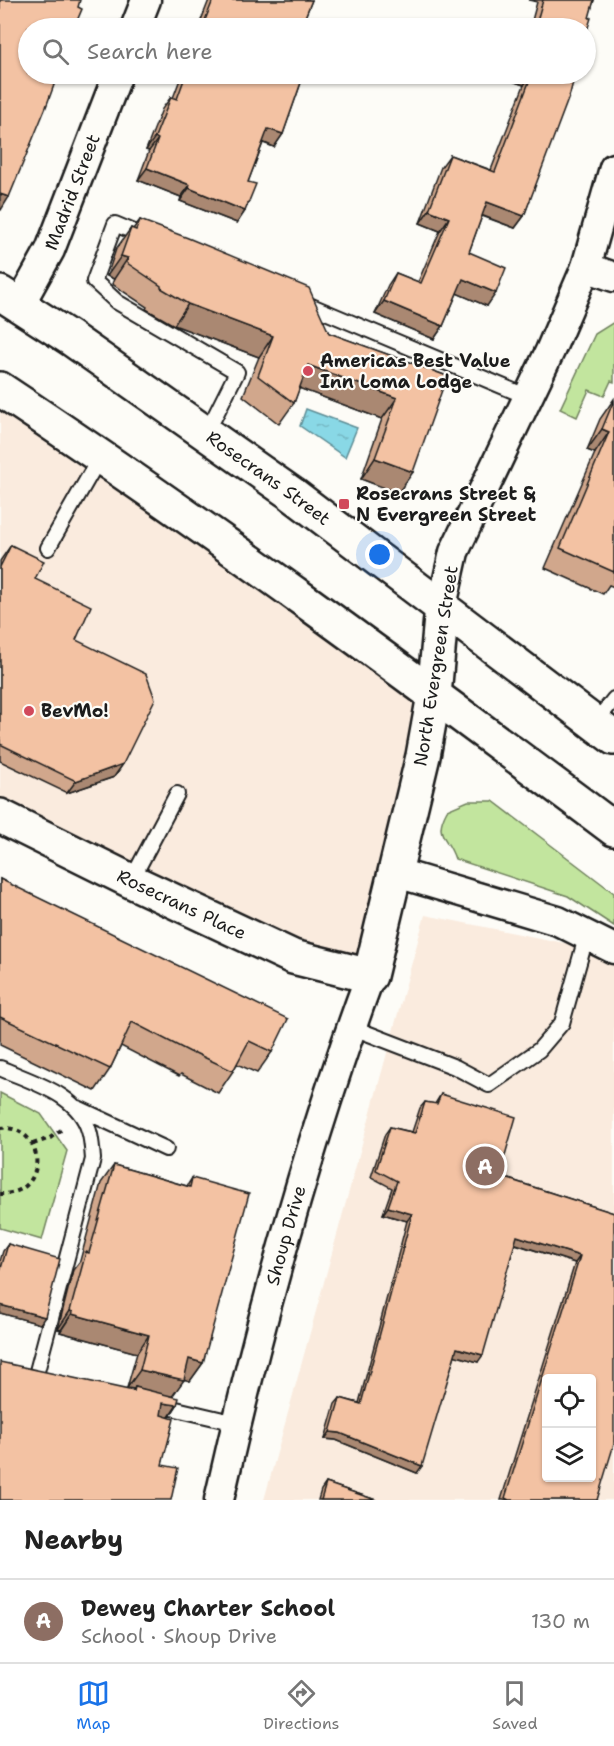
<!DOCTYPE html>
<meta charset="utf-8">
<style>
body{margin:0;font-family:"Shantell Sans",sans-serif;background:#f2f2f2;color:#222}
.controls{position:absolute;right:18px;bottom:18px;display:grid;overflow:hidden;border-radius:6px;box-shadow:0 2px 4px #0004}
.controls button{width:54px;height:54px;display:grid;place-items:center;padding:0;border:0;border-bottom:2px solid #e0e0e0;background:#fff;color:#222;font:30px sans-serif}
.you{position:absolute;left:380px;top:555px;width:21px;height:21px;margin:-15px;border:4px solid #fff;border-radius:50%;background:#1a73e8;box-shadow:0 0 0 9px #1a73e833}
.badge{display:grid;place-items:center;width:39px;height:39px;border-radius:50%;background:#1a73e8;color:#fff;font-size:20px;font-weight:700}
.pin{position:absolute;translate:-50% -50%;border:3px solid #fff;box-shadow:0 2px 6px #0006}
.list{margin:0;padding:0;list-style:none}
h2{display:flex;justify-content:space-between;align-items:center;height:78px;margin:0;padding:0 24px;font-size:26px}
h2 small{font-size:20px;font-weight:400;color:#767676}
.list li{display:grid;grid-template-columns:39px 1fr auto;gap:18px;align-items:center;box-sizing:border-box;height:84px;padding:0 24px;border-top:2px solid #e0e0e0}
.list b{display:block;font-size:22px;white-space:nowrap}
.list p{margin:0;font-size:20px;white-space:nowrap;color:#767676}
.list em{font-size:20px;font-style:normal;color:#767676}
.icon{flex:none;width:33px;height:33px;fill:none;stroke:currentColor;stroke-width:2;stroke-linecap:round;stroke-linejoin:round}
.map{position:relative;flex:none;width:614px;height:1500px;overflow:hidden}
.search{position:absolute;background:#fff;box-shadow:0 2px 4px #0004;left:18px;right:18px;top:18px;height:66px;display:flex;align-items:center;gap:15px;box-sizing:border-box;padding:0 21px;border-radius:33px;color:#767676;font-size:22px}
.sheet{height:162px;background:#fff}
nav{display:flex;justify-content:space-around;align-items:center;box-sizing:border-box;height:84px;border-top:2px solid #e0e0e0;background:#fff;font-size:16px;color:#767676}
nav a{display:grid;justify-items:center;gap:3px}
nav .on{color:#1a73e8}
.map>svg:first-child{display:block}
</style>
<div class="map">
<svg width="614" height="1500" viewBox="0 0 614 1500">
<defs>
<pattern id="water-ripples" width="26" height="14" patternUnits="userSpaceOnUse" patternTransform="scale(1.5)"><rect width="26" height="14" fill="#89d8e6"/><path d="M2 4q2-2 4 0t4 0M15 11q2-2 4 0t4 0" fill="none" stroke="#76b9c5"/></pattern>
</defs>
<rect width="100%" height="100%" fill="#fdfcf7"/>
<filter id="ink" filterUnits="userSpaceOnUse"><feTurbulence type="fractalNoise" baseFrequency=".0167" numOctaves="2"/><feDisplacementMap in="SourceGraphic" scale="12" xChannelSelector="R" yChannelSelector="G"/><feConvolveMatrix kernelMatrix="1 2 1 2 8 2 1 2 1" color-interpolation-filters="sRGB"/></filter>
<g filter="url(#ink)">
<!-- built -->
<g fill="#faebde" fill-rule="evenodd">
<path d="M 0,398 L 429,698 L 366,969 L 295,953 L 0,811 Z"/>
<path d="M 425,915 L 614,953 L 614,1500 L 264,1500 ZM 546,1378 L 592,1378 L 592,1478 L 546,1478 Z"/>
</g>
<!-- green -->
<g fill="#c2e59e" stroke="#6f805d" stroke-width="1.5">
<path d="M 614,322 L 614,382 L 611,381 L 604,396 L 589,390 L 577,417 L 560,409 L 595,334 Z"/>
<path d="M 468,801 L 493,801 L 614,893 L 614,926 L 568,896 L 455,859 C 447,835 433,836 447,810 Z"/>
<path d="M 0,1093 L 41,1114 L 67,1151 L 42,1240 L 0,1228 Z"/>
</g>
<!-- water -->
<path fill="url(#water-ripples)" stroke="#5d8d95" stroke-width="1.5" d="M 306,409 L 357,428 L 345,457 L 300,426 Z"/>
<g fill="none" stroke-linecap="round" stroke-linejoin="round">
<defs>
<g id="service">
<path d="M 146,237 L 115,224 L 94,281 L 117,302 L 237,372 L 207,432"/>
<path d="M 302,302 L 528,397"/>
<path d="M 48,548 L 100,457"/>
<path d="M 595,723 L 614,699"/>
<path d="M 131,881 L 177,794"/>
<path d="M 351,1027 L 455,1067 L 489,1085 L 539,1050 L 562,1023 L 587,934"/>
<path d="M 0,1068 C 31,1082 79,1094 89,1131 C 92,1140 92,1150 93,1159 L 36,1375"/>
<path d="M 78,1108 L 166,1149"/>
<path d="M 159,1405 L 236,1423"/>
</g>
<g id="minor">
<path d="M 135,28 L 146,0"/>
<path d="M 586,267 L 614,277"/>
<path id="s1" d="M 19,306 L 50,250 L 118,74"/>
<path d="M 442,606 L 454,552 L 550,351 L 586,267 L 614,168"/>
<path d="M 394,872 L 558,921 L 614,949"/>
<path id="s2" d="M 219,1500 C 259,1323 307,1146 370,976"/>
</g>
<g id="tertiary">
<path id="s3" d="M 0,816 L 131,881 L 293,957 L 370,976 L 423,756 L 434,695 L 442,606"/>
</g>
<g id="primary">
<path id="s4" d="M 0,293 L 70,338 L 292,494 L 614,738"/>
<path d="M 0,389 C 210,528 412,678 614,829"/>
</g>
</defs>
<!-- service casing -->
<use href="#service" stroke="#1c1c1c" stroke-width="18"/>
<!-- minor casing -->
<use href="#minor" stroke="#1c1c1c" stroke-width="33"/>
<!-- tertiary casing -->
<use href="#tertiary" stroke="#1c1c1c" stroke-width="38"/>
<!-- primary casing -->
<use href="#primary" stroke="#1c1c1c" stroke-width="38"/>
<!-- path -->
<g stroke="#1c1c1c" stroke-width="4" stroke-dasharray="4.5 4.5" stroke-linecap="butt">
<path d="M 0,1128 C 46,1124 51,1195 0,1194"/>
<path d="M 33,1144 L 50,1138 L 64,1128"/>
</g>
<!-- service -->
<use href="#service" stroke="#fdfcf7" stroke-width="14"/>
<!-- minor -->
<use href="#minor" stroke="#fdfcf7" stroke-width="28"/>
<!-- tertiary -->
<use href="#tertiary" stroke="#fdfcf7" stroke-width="33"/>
<!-- primary -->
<use href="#primary" stroke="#fdfcf7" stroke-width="33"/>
</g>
<!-- wall -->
<g fill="#d1a78c" stroke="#1c1c1c" stroke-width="1.5">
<path d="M 209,0 L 312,0 L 305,17 L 334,28 L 198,28 Z"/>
<path d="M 529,0 L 594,0 L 585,28 L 530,28 L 537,2 Z"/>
<path d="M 182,74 L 304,74 L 283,134 L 274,147 L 263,143 L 248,182 L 245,211 L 237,223 L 180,201 L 181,197 L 138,180 L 149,151 L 146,150 L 162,109 L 171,97 L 173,98 Z"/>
<path d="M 518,74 L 575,74 L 524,216 L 515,228 L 482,216 L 469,252 L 487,306 L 457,293 L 443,326 L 434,339 L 375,314 L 388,285 L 396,273 L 418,282 L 440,231 L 420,223 L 441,167 L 450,155 L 491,170 L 524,85 L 515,82 Z"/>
<path d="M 140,220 L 329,333 L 447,376 L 398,493 L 361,479 L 382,419 L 299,388 L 294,403 L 279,424 L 243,396 L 259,357 L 174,325 L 146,309 L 147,307 L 112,284 L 114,279 L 107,276 L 116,249 L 131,228 L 133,229 Z"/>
<path d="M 614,399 L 614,587 L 609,585 L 603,594 L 545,568 L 595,453 L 587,450 L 600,419 Z"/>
<path d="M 11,545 L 76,640 L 123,764 L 114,777 L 67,793 L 0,761 L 0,561 Z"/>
<path d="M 0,879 L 272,1052 L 257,1073 L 237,1064 L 233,1071 L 218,1093 L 181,1074 L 179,1076 L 121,1046 L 110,1069 L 95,1091 L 0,1045 Z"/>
<path d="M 441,1094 L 499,1176 L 614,1213 L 597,1500 L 501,1500 L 575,1263 L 515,1244 L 478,1362 L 455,1355 L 417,1473 L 336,1440 L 325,1439 L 335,1404 L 340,1398 L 359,1403 L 407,1221 L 383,1214 L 392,1188 L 371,1177 L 385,1134 L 390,1127 L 412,1132 L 420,1108 L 425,1102 L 435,1104 Z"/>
<path d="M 114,1165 L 187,1186 L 192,1178 L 203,1363 L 190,1381 L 184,1379 L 172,1396 L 177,1405 L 169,1418 L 162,1465 L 132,1391 L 134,1389 L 127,1388 L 137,1353 L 60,1332 L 61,1330 L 58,1329 L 73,1270 L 80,1261 L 101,1183 Z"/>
<path d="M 8,1244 L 40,1324 L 0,1313 L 0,1261 L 3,1251 Z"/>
<path d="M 326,1483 L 376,1500 L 318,1500 L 321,1490 Z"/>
</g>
<!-- shaded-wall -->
<g fill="#aa8872" stroke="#1c1c1c" stroke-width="1.5">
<path d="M 522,74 L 532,74 L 524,85 L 515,82 Z"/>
<path d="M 268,129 L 283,134 L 274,147 L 260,141 Z"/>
<path d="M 155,137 L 158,139 L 149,151 L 146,150 Z"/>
<path d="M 147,168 L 190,185 L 181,197 L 138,180 Z"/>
<path d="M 189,188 L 245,211 L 237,223 L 180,201 Z"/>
<path d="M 0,194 L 9,197 L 1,210 L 0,209 Z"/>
<path d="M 487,202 L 524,216 L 515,228 L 478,214 Z"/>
<path d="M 429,210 L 449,218 L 440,231 L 420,223 Z"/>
<path d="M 121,256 L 128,258 L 114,279 L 107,276 Z"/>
<path d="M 463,279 L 496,293 L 487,306 L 454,292 Z"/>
<path d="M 384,301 L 443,326 L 434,339 L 375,314 Z"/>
<path d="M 188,304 L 273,336 L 259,357 L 174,325 Z"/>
<path d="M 308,365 L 397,398 L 382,419 L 293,386 Z"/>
<path d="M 602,429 L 609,432 L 595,453 L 587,450 Z"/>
<path d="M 375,458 L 413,472 L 398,493 L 361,479 Z"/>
<path d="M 123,764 L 114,777 L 67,793 L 76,781 Z"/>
<path d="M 388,1207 L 412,1214 L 407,1221 L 383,1214 Z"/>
<path d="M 517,1236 L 580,1256 L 575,1263 L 513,1243 Z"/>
<path d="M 0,1305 L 45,1317 L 40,1324 L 0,1313 Z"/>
<path d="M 70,1311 L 73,1312 L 61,1330 L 58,1329 Z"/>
<path d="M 72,1314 L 149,1335 L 137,1353 L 60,1332 Z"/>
<path d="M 457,1348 L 483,1355 L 478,1362 L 453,1355 Z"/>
<path d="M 189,1359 L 203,1363 L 190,1381 L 176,1377 Z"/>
<path d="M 140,1370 L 184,1380 L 171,1398 L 135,1387 L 134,1389 L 127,1388 Z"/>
<path d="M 163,1403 L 177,1405 L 165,1423 L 150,1422 Z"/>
<path d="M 330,1432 L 340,1433 L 422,1466 L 417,1473 L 336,1440 L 325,1439 Z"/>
</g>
<!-- building -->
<g fill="#f3c2a3" stroke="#1c1c1c" stroke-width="1.5" fill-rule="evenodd">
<path d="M 0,0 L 80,0 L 78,7 L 82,9 L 74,28 L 28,28 L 28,74 L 58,74 L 46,107 L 9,197 L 0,194 Z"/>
<path d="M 213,0 L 312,0 L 305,17 L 334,28 L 202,28 Z"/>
<path d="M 543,0 L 594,0 L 589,18 L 591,18 L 585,37 L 585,28 L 535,28 Z"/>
<path d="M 186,74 L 304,74 L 283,134 L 268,129 L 248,182 L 256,184 L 245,211 L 189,188 L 190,185 L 147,168 L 158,139 L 155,137 L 171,97 L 177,99 Z"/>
<path d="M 532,74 L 575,74 L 570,94 L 524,216 L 487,202 L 469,252 L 506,268 L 496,293 L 463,279 L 443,326 L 384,301 L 396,273 L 421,283 L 449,218 L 429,210 L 450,155 L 495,172 Z"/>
<path d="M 140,220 L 188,238 L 309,288 L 329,333 L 447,376 L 413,472 L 375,458 L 397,398 L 308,365 L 294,403 L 258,376 L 273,336 L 188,304 L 161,288 L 161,286 L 127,263 L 128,258 L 121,256 L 131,228 L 136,230 Z"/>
<path d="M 614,400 L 614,572 L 560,548 L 609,432 L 602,429 Z"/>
<path d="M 11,545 L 44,561 L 35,579 L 91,606 L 76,640 L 146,674 L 155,699 L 123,764 L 76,781 L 0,744 L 0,567 Z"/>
<path d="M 0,879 L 288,1019 L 272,1052 L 249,1041 L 233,1071 L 195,1053 L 194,1054 L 132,1022 L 110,1069 L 0,1017 Z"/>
<path d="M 441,1094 L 516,1117 L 499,1176 L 614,1213 L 614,1444 L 597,1500 L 509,1500 L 505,1498 L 580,1256 L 517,1236 L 483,1355 L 457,1348 L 422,1466 L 340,1433 L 330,1432 L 340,1398 L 361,1404 L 412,1214 L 388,1207 L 397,1181 L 376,1170 L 390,1127 L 415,1133 L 425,1102 L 437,1104 ZM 546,1378 L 591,1378 L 591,1478 L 546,1478 Z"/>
<path d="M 114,1165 L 190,1187 L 192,1178 L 249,1194 L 203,1363 L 189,1359 L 184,1380 L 140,1370 L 149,1335 L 72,1314 L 73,1312 L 70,1311 L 86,1252 L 89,1253 Z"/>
<path d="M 8,1244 L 60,1259 L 45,1317 L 0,1305 L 0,1272 Z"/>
<path d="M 0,1362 L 134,1391 L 135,1387 L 179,1398 L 177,1405 L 163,1403 L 161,1415 L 174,1419 L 162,1465 L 178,1468 L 171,1500 L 0,1500 Z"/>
<path d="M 326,1483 L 376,1500 L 321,1500 Z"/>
</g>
</g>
<!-- markers -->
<g fill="#d1495b" stroke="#fdfcf7" stroke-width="2">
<circle cx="308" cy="371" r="6"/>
<rect x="338" y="498" width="12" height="12" rx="3"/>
<circle cx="29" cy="711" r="6"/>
</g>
<g text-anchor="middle" stroke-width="4.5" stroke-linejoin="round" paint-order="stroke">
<!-- street labels -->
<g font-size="18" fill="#1c1c1c" stroke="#fdfcf7">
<text dy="6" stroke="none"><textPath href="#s1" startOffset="126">Madrid Street</textPath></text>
<text dy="6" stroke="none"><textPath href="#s4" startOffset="326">Rosecrans Street</textPath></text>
<text transform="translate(436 666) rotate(-81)" y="6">North Evergreen Street</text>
<text dy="6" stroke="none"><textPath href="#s3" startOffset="202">Rosecrans Place</textPath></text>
<text dy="6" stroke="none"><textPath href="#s2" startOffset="273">Shoup Drive</textPath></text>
</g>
<!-- poi labels -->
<g font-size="18" font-weight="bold" fill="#1c1c1c" stroke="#fdfcf7" text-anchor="start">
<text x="320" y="367">Americas Best Value<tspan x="320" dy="21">Inn Loma Lodge</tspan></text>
<text x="356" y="500">Rosecrans Street &amp;<tspan x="356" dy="21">N Evergreen Street</tspan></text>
<text x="41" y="717">BevMo!</text>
</g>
</g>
</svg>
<div class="controls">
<button><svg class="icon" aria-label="locate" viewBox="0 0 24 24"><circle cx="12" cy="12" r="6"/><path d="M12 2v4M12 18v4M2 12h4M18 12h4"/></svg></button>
<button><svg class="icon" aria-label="layers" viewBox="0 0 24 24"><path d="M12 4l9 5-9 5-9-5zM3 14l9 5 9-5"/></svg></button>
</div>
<div class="you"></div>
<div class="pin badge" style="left:485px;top:1166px;background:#8d6e63">A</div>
<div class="search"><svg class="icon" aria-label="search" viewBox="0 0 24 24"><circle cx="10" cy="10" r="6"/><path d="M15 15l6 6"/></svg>Search here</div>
</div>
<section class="sheet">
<h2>Nearby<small></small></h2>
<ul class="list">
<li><span class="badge" style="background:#8d6e63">A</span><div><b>Dewey Charter School</b><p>School · Shoup Drive</p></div><em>130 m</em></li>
</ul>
</section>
<nav>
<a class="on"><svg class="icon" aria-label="map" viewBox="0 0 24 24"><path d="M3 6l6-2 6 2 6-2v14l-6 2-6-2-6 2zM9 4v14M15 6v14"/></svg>Map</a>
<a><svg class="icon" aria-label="directions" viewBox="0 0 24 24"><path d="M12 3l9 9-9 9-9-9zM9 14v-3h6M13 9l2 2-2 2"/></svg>Directions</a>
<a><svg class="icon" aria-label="saved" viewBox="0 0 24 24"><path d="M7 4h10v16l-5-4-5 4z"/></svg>Saved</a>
</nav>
